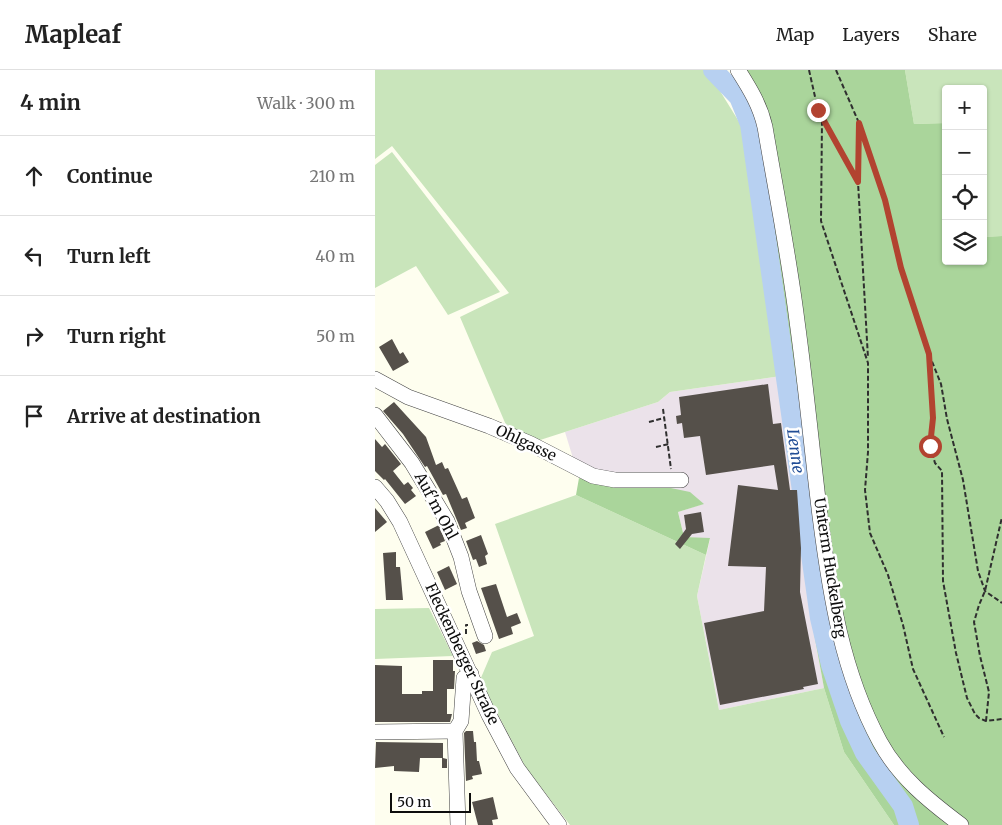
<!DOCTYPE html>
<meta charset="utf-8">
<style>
body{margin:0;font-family:Merriweather,serif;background:#f2f2f2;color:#222}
.controls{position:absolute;right:15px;top:15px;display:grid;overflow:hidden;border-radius:5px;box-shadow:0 1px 4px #0004}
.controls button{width:45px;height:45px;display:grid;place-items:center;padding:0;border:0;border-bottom:1px solid #e0e0e0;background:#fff;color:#222;font:25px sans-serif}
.scale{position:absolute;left:15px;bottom:12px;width:81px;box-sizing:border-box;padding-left:5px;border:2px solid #0d0d0d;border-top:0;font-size:14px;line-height:18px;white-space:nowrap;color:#0d0d0d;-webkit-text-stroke:4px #fff;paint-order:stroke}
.stop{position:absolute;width:15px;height:15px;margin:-11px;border:4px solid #b24330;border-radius:50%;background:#fff}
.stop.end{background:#b24330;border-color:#fff;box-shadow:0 1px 5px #0008}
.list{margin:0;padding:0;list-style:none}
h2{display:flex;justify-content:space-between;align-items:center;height:65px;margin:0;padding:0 20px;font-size:21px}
h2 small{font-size:16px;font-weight:400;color:#767676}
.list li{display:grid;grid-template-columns:32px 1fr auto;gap:15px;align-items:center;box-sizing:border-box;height:80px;padding:0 20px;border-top:1px solid #e0e0e0}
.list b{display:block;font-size:19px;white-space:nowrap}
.list em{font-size:16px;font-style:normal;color:#767676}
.icon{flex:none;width:28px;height:28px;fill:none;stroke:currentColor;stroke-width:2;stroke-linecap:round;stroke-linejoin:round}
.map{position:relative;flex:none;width:627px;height:755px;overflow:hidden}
header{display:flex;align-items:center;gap:30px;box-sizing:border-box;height:70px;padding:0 25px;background:#fff;border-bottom:1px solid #e0e0e0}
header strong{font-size:24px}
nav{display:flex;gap:28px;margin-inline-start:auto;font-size:18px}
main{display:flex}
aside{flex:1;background:#fff}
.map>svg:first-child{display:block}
</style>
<header>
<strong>Mapleaf</strong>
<nav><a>Map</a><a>Layers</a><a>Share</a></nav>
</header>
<main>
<aside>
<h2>4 min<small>Walk · 300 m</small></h2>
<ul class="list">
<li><svg class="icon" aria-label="ahead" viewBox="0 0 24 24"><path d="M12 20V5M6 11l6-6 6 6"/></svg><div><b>Continue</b></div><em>210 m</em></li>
<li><svg class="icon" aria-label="left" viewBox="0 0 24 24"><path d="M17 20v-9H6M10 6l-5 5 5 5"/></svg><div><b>Turn left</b></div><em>40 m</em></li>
<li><svg class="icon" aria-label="right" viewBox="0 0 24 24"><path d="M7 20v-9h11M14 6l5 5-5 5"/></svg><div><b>Turn right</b></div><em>50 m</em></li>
<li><svg class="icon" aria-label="arrive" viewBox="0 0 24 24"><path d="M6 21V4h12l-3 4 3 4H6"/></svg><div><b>Arrive at destination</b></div></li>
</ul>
</aside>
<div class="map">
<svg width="627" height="755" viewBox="0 0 627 755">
<rect width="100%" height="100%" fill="#fefeef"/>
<!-- industrial -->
<path fill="#ebe2ea" d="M 406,306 L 423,418 L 436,547 L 449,618 L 344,640 L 322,526 L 335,469 L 309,467 L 303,442 L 328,434 L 204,408 L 190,362 L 283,332 L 295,322 Z"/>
<!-- green -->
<g fill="#c9e5bb">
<path d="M 0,0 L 332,0 L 371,63 L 406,306 L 295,322 L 283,332 L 162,371 L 131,355 L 85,247 L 134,223 L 17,76 L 0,89 Z"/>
<path d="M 530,0 L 627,0 L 627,166 L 608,167 L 608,19 L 571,19 L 571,53 L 539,54 Z"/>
<path d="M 17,82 L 125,222 L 73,245 L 41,196 L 0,218 L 0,95 Z"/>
<path d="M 201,425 L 331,485 L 322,526 L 344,640 L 449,618 L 469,682 L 519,755 L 195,755 L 151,698 L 105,610 L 117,582 L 159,566 L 120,454 Z"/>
<path d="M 54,538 L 78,586 L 0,589 L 0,539 Z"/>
</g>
<!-- forest -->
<g fill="#aad59b">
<path d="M 358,0 L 530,0 L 539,54 L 571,53 L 571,191 L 608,191 L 608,167 L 627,166 L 627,755 L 519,755 L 469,682 L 449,618 L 436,547 L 423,418 L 371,63 Z"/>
<path d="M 204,408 L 226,414 L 291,417 L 315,422 L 329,434 L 303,442 L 309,467 L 335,468 L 331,485 L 201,425 Z"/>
</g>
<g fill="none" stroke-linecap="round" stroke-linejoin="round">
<!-- river -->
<path stroke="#b7d0f1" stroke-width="20" d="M 338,0 L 364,27 L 375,54 L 445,548 L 456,595 L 475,651 L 490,683 L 528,736 L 534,755"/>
</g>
<!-- building -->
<g fill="#55504a">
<path d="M 17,269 L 25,284 L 28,282 L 34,292 L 18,301 L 4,277 Z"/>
<path d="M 393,314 L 398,354 L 406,353 L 415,420 L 422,420 L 426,478 L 425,522 L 443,614 L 428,617 L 429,619 L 345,635 L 329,553 L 389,541 L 391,497 L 353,496 L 363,415 L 403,420 L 399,395 L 331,405 L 325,366 L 309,368 L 307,353 L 302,354 L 301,346 L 306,345 L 304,327 Z"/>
<path d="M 19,332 L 51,367 L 61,395 L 67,392 L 70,399 L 73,398 L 87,429 L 92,427 L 100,448 L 90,453 L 92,458 L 86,460 L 71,424 L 68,425 L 52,396 L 50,397 L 28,364 L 8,341 Z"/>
<path d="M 0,369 L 7,377 L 10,374 L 26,394 L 18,401 L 29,415 L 33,412 L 38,418 L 36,420 L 41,426 L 30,434 L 10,409 L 9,410 L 0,401 Z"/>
<path d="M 0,438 L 12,452 L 0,462 Z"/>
<path d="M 326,442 L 329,462 L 317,464 L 305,479 L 300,474 L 311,459 L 309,445 Z"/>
<path d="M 64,455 L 70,471 L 65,473 L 66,475 L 58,479 L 50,462 Z"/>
<path d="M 106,465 L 113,484 L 110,486 L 112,494 L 104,497 L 101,489 L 98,490 L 91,471 Z"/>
<path d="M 21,482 L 21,497 L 25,497 L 28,530 L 11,530 L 8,483 Z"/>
<path d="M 74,496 L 82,514 L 70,520 L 62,502 Z"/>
<path d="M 121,514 L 132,547 L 142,543 L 146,553 L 136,557 L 138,564 L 124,569 L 106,518 Z"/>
<path d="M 102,571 L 109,575 L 111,581 L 101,584 L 97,573 Z"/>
<path d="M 58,590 L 78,590 L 78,601 L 80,601 L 79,619 L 72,619 L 72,644 L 77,644 L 75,652 L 0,652 L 0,595 L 27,596 L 27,624 L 47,624 L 47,621 L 58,621 Z"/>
<path d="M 91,661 L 98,661 L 99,672 L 101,672 L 102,691 L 104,691 L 107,704 L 97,706 L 98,709 L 91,711 L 89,663 Z"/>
<path d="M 1,672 L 68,673 L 68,688 L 72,689 L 72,698 L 67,698 L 67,688 L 45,688 L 44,702 L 19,701 L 19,696 L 0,698 Z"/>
<path d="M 118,727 L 123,749 L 117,750 L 118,755 L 103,755 L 97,732 Z"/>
</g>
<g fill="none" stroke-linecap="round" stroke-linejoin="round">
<defs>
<g id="minor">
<path d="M 363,0 C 375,19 385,35 390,57 C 401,122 414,186 422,251 C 431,316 437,381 445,446 C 455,524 467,602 505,672 C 524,707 554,731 586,755"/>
<path d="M 0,309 L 33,327 L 114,356 L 156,374 L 218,406 L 240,410 L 306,410"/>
<path d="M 0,345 L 37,393 L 72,451 L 86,487 L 94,521 L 110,566"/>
<path d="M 0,417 L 12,431 L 25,452 L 114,645 L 142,698 L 184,755"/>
<path d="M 0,662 L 80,661"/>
<path d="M 83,755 L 80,661 L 86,651 L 89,608 L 96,604"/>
</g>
</defs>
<!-- minor casing -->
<use href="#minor" stroke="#404040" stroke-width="16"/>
<!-- path -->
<g stroke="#2f2f2f" stroke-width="2" stroke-dasharray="5 2.5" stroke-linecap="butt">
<path d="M 434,0 L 443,40 L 447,50 L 446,151 L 493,293 L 493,382 L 490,420 L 495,463 L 513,505 L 528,555 L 538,599 L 569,667"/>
<path d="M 461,0 L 484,53 L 510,130 L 526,198 L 554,284 L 566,314 L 572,349 L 588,410 L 603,501 L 610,521 L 627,533"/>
<path d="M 448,51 L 482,110"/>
<path d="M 484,56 L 483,112 L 493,288"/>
<path d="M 554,286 L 558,348 L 555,376 L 560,393 L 567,401 L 568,511 L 581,583 L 592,628 L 600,644 L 604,648 L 611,651 L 627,649"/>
<path d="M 288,339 L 296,399"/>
<path d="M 274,352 L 289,348"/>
<path d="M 281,377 L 294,374"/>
<path d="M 91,564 L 91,555 L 93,555"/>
<path d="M 611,651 L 614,622 L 605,586 L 599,552 L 604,535 L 610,521 L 627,447"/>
</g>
<!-- minor -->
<use href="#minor" stroke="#fff" stroke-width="15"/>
</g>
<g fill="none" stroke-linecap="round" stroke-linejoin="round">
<!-- route -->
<path stroke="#b24330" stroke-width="6" d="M 443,40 L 483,112 L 484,53 L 510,130 L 526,198 L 554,284 L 558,348 L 555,376"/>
</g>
<g text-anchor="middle" stroke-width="5" stroke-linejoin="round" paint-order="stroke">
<!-- street labels -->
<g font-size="15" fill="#0d0d0d" stroke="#fff">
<text transform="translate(151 373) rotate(25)" y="5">Ohlgasse</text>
<text transform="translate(61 436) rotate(62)" y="5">Auf'm Ohl</text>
<text transform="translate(455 498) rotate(81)" y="5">Unterm Huckelberg</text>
<text transform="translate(87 584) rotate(65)" y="5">Fleckenberger Straße</text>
</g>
<!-- water labels -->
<g font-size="16" font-style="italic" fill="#204c95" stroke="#fff">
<text transform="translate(421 381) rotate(82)" y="6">Lenne</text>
</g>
</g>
</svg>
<div class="controls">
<button>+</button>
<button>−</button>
<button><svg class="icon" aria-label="locate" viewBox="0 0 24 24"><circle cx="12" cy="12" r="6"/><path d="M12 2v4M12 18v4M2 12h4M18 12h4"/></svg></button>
<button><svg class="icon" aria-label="layers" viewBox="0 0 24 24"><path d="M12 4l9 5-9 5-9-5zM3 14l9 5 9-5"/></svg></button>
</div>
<div class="scale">50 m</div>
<div class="stop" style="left:555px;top:376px"></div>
<div class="stop end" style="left:443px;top:40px"></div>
</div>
</main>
